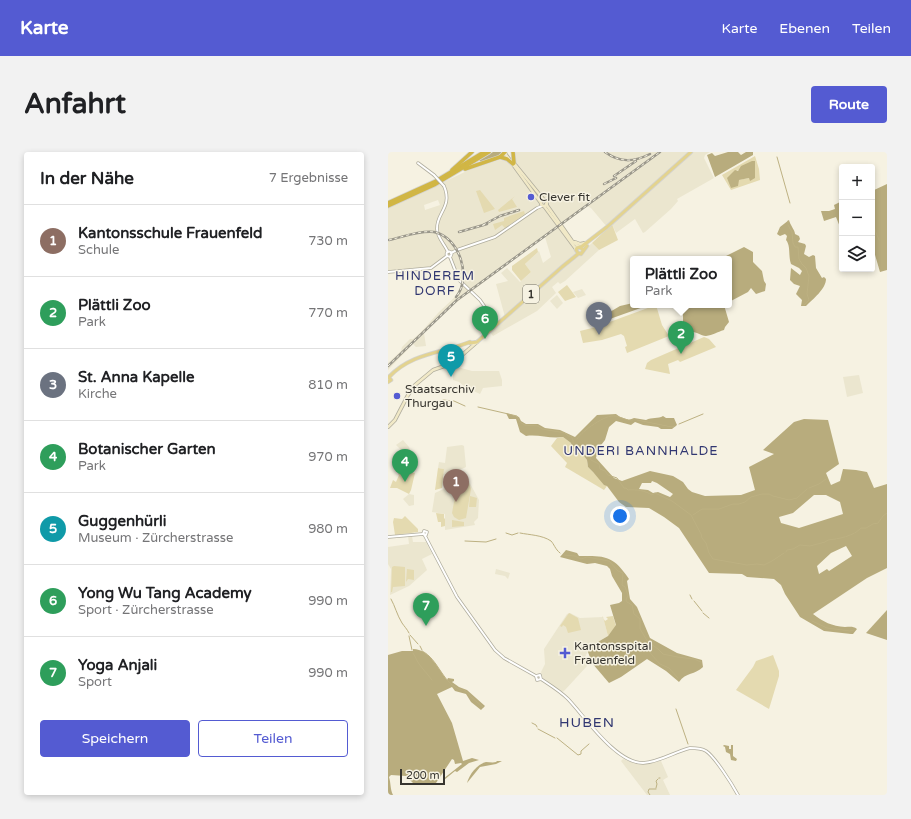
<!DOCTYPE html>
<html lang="de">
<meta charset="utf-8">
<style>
body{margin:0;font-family:"Varela Round",sans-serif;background:#f2f2f2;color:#202124}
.controls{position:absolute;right:12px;top:12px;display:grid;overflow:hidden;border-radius:4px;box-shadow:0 2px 6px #0003}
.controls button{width:36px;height:36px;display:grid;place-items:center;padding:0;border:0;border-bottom:1px solid #e0e0e0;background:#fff;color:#202124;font:20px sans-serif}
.scale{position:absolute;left:12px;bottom:10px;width:45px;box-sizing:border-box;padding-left:4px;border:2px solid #37352f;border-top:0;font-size:11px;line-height:14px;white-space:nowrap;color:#37352f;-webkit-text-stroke:3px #f6f2e2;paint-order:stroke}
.you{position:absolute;left:232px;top:364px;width:14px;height:14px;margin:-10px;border:3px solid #fff;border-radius:50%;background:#1a73e8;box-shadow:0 0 0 6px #1a73e833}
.badge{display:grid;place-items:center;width:26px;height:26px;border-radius:50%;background:#545bd2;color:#fff;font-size:13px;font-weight:700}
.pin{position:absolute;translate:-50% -33px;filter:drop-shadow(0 1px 2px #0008)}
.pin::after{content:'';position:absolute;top:21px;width:14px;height:12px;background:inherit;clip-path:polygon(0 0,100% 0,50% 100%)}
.popup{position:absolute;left:242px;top:104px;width:102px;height:52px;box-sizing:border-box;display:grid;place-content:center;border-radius:4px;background:#fff;filter:drop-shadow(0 1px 3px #0005);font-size:13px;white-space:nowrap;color:#757577}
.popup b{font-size:15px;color:#202124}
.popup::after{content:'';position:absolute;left:50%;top:100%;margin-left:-8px;border:8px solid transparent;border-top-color:#fff}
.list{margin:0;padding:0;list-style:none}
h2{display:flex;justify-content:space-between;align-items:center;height:52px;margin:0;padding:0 16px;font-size:17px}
h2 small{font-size:13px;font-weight:400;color:#757577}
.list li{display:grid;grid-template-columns:26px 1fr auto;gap:12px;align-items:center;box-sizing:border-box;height:72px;padding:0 16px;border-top:1px solid #e0e0e0}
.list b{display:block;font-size:15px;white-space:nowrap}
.list p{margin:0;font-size:13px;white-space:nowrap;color:#757577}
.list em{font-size:13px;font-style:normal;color:#757577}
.actions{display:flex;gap:8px;padding:12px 16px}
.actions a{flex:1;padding:9px 0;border:1px solid #545bd2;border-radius:4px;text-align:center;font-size:14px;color:#545bd2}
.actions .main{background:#545bd2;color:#fff}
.icon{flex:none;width:22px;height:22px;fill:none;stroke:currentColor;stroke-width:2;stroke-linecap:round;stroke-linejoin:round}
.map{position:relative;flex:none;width:499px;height:643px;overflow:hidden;border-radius:4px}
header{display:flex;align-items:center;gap:24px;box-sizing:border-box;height:56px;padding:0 20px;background:#545bd2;color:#fff}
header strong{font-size:19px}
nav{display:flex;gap:22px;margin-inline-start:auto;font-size:14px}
.intro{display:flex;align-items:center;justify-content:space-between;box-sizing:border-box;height:96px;padding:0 24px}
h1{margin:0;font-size:28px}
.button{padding:10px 18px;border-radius:4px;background:#545bd2;color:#fff;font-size:14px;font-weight:700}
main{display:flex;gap:24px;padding:0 24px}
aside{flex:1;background:#fff;border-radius:4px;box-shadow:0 2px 6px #0003}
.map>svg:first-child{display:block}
</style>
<header>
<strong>Karte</strong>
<nav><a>Karte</a><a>Ebenen</a><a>Teilen</a></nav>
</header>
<div class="intro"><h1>Anfahrt</h1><a class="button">Route</a></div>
<main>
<aside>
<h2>In der Nähe<small>7 Ergebnisse</small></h2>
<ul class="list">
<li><span class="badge" style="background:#8d6e63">1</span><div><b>Kantonsschule Frauenfeld</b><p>Schule</p></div><em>730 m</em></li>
<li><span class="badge" style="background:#2e9e5b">2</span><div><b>Plättli Zoo</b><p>Park</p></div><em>770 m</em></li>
<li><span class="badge" style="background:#6b7280">3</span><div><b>St. Anna Kapelle</b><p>Kirche</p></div><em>810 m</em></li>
<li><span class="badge" style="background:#2e9e5b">4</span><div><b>Botanischer Garten</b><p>Park</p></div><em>970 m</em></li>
<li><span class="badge" style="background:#0f9aa8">5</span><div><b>Guggenhürli</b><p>Museum · Zürcherstrasse</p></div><em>980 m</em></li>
<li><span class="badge" style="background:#2e9e5b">6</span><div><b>Yong Wu Tang Academy</b><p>Sport · Zürcherstrasse</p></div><em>990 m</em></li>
<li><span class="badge" style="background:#2e9e5b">7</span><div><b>Yoga Anjali</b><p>Sport</p></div><em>990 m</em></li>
</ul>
<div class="actions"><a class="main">Speichern</a><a>Teilen</a></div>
</aside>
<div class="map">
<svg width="499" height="643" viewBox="0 0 499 643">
<rect width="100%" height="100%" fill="#f6f2e2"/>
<!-- built -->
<g fill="#ebe6cf" fill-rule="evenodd">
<path d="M 128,0 L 303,0 L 219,75 L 203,56 L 199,54 L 173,74 L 192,98 L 117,165 L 108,132 L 120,129 L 113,121 L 119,116 L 132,130 L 143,120 L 137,112 L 151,99 L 155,111 L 163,105 L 157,85 L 66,152 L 36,181 L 38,194 L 28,195 L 25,192 L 0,218 L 0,211 L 13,199 L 14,195 L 22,187 L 25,187 L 32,181 L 51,160 L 67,145 L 74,132 L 68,123 L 62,105 L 59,104 L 53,107 L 43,117 L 0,121 L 0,56 L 33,41 L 85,16 L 111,8 L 120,9 L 126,4 ZM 50,48 L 52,53 L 37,58 L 36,53 Z"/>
<path d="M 305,0 L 322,0 L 317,3 L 316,6 L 326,26 L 289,47 L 290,49 L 283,57 L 257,80 L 255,81 L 247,67 L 228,81 L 224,72 Z"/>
<path d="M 204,91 L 211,98 L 177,129 L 172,132 L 170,130 L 164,135 L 168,141 L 149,159 L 105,184 L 102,180 Z"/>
<path d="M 194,137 L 198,143 L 190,146 L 185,140 Z"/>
<path d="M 169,143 L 175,151 L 169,157 L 162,149 Z"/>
<path d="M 66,214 L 84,219 L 111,219 L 114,228 L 114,234 L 95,236 L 92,242 L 77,235 L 71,230 L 65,228 L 65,215 Z"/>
<path d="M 471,223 L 475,241 L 459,245 L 455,225 Z"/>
<path d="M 15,288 L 21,295 L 23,301 L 19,304 L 8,293 Z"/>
<path d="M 74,293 L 76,294 L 78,315 L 65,321 L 64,324 L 55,323 L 56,317 L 50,316 L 51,310 L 57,311 L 59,295 Z"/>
<path d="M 79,326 L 91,348 L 90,366 L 86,370 L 87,373 L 57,378 L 57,362 L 44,360 L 47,341 Z"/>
<path d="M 21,342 L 26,343 L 26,353 L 21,354 L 15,347 Z"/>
<path d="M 20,384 L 24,384 L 25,390 L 38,390 L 44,402 L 34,407 L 39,418 L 21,434 L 2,443 L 3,417 L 0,412 L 0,395 L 21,392 Z"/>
<path d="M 108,417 L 122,421 L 120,427 L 117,424 L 107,422 Z"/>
<path d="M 182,461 L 192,466 L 215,465 L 220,484 L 203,494 L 197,505 L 199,514 L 176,539 L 174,540 L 155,526 L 153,520 L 157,512 L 156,497 L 179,462 Z"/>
<path d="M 235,607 L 246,611 L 253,612 L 273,609 L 280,625 L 275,628 L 282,643 L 259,643 L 233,609 Z"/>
</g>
<!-- green -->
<g fill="#e4dab0" fill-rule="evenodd">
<path d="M 367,4 L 371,17 L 372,28 L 343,38 L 334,23 ZM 351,18 L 367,26 L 361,26 L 350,28 L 348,19 Z"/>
<path d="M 92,38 L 107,57 L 96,61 L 88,39 Z"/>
<path d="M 127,44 L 124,47 L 129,55 L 111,60 L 110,58 Z"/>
<path d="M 136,59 L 137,62 L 117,76 L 114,73 L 107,78 L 105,72 L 116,69 L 116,66 Z"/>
<path d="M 224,72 L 230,88 L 211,98 L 204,91 Z"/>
<path d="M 149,96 L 150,100 L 137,112 L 143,120 L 133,129 L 124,118 L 124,114 Z"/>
<path d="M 179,133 L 188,145 L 177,149 L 170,140 Z"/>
<path d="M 268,153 L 274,173 L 281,184 L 239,201 L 237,195 L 239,194 L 236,184 L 233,182 L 214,188 L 195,191 L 192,179 L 208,175 Z"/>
<path d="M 316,185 L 321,187 L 328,195 L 292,210 L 290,208 L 280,212 L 282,222 L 257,217 L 259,211 L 263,208 Z"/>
<path d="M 175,285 L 183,291 L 185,299 L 196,304 L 199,308 L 200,315 L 219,334 L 216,338 L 177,315 L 179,311 L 163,294 L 169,286 Z"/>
<path d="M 9,315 L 13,316 L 12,318 L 27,321 L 23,338 L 21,342 L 9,336 L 2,336 L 5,328 L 8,330 L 11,323 L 10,322 L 12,318 L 9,317 Z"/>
<path d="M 50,316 L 56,317 L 54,336 L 47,338 Z"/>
<path d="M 76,329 L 81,331 L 83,337 L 78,366 L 71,368 L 66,365 L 64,361 L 69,333 L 71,330 Z"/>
<path d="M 82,344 L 89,346 L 88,355 L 81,355 Z"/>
<path d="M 48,361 L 56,362 L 56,366 L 57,367 L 57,374 L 53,375 L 53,370 L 50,370 Z"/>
<path d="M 17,364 L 30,377 L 30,380 L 7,383 L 5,370 L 6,366 L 14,367 Z"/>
<path d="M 64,368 L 76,370 L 76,374 L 64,375 Z"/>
<path d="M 6,414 L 17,415 L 17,434 L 5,435 L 4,440 L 3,440 L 4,415 Z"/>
<path d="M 19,417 L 26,418 L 26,428 L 20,427 L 18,430 Z"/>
<path d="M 181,461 L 190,466 L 193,478 L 180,481 L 178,475 L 175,473 L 174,475 L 172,474 Z"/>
<path d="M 214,464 L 217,469 L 220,467 L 218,465 L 225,464 L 228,474 L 220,484 L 215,465 Z"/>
<path d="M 385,503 L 391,519 L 391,524 L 381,557 L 348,538 L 365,515 L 368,509 Z"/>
</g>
<!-- forest -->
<g fill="#b8ac7d" fill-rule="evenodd">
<path d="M 105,0 L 113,0 L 113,2 L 109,5 L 93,10 L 91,8 Z"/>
<path d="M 340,0 L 350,0 L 353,3 L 358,0 L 365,0 L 365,3 L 327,25 L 319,3 L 324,1 L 327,4 Z"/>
<path d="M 499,32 L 499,118 L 492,120 L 485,96 L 484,97 L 484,39 Z"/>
<path d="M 454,49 L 454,80 L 448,65 L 436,69 L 433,59 L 441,59 L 447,57 L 446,53 Z"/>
<path d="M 401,68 C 402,73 407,78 407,82 L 411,84 L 412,87 L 410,90 L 417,92 L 418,94 L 416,102 L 421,105 L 425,103 L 427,104 L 428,116 L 434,126 L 436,125 L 438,127 C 438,137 425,147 418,154 L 413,154 L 414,148 L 408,142 L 412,134 L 406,132 L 402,128 L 403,116 L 412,123 L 414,119 L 411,116 L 403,112 C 400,104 403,94 398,88 L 399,84 L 397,82 L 392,84 L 389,82 L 392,75 Z"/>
<path d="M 356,95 L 365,100 L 365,110 L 374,119 L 376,129 L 378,132 L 377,139 L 368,142 L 363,136 L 360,140 L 341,150 L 341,107 L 332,107 Z"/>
<path d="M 245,151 L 245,153 L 261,153 L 205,173 L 205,170 L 232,154 Z"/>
<path d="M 302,153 L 336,153 L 341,170 L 337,175 L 336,178 C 329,180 325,183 318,184 C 312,184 308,179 302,180 L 300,172 L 295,172 L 295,161 Z"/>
<path d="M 118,261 L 131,265 L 133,269 L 138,272 L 150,272 L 157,276 L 172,278 L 187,285 L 209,263 L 228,262 L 232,265 L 241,268 L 246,266 L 258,268 C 264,265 270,267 275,264 L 278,266 L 286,266 L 289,273 L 284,277 L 273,277 L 270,275 L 255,273 L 247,270 L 243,273 L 228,269 L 221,275 L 217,288 L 210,297 L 208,306 L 226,326 L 234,329 L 262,319 L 285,324 L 295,330 L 300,337 L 304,340 L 317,344 L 353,343 L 367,338 L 361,315 L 386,302 L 375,298 L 406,270 L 416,267 L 440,268 L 451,312 L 438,321 L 443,333 L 452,329 L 455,317 L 468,318 L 479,320 L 486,336 L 499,332 L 499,416 L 479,426 L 425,462 C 435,470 444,474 457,475 C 462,475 465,474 469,477 L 465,482 L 463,482 L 436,479 L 412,465 L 397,442 L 393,433 L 386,427 L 359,425 L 354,422 L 321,421 L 291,376 L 276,365 L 261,356 L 238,355 L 231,350 L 219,334 L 216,333 L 205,320 L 200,315 L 199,308 L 196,304 L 185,299 L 183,291 L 175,285 C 162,287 150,282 138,284 L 132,280 L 128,267 L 121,267 ZM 264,329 L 269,331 L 285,342 L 282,345 L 270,340 L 265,341 L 260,338 L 251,337 L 254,331 L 263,331 ZM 426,343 L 438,343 L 452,350 L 455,362 L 411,376 L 393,371 L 391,365 L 405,361 ZM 458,394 L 464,404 L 441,419 L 439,417 L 431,422 L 429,414 L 443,401 Z"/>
<path d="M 178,398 L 189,401 L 191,404 C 217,404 225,403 241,427 L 239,429 L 242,447 L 249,455 L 262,486 L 289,501 L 314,508 L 315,515 C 307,523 298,520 291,530 L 278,519 L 259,507 L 233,525 L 221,531 L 204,511 L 200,500 L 203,494 L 220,484 L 228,473 L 222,453 L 231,451 L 234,449 L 234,441 L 224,424 L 222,417 L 219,414 L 207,411 L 199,412 L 172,405 Z"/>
<path d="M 499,458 L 499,488 L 478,481 Z"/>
<path d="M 25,497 C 42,497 50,517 59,528 L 60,526 L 66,527 L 66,529 L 64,530 L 71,535 L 79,538 L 97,554 L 93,558 L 83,550 L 78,542 L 67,539 L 64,535 L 49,542 L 64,571 L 75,609 L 84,606 L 91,608 L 81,611 L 69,620 L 67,619 L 56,628 L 55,627 L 74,612 L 73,611 L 67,612 L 66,608 L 64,607 L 48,631 L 26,632 L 18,624 L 3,623 L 1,625 C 3,631 2,637 5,643 L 0,643 L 0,503 L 14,499 L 25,499 Z"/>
<path d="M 336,593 L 341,594 L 341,597 L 343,597 L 343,593 L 345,593 L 345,604 L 349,607 L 348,609 L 343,608 L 342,602 L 338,600 L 337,595 L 335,594 Z"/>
<path d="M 109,609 L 114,609 L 108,612 L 92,615 L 79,631 C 81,623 89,612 98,610 C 101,610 105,611 108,610 Z"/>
</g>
<!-- water -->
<path fill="#bdb182" d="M 364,9 L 367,9 L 367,26 L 362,29 L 361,26 L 351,28 L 350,34 L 343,36 L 339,26 L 347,18 L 350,19 L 353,14 Z"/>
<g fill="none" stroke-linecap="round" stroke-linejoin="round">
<!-- stream -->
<g stroke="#bdb182" stroke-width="1">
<path d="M 389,5 L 402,51"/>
<path d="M 484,70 L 491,88"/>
<path d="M 400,71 L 400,69"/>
<path d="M 400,73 L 404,80 L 405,91 L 407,95 L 410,95 L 411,107 L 414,112 L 418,116 L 421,124 L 419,142 L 421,148 L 416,153"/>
<path d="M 55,248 L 66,249 L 77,254"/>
<path d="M 90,255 L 129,264 L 130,266"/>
<path d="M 130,267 L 132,270 L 136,273 L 150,274 L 154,277 L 177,281 L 180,284 L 183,284 L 185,288 L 185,291 L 188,293 L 187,297 L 202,304 L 203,308 L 211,312 L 212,317 L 217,319 L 220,323 L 229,326 L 236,336 L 238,336 L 240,338 C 248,337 258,339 264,343 L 267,341 L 284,349 L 303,363 L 313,382 L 314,386 L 318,391 L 321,401 L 325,407 L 359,413 L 369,412 L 376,413 L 384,409 L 396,401"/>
<path d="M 249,268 L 284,275 L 287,274"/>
<path d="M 291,272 L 315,262"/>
<path d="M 189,287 C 194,279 218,262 227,264 C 234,265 238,269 245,268"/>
<path d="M 421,336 L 431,332 L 438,327"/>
<path d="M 305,363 L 314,357 L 331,357 L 345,352 L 351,352 L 357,350 L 363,345 L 374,342 L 381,342 L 385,344 L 401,348 L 409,346 L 419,337"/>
<path d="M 118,381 L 124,383 L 130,381"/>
<path d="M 132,381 C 142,383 154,383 163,389 C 166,392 167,397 172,401"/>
<path d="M 77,389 L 98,390 L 108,387"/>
<path d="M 398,400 L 399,398 L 405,397 L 412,393 L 422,394 L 437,390 L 440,388 C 450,387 466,384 473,376 L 478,376 L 485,372 L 490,371 L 495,364 L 499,361"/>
<path d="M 176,403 L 187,404 L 193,407 L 199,405 L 221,409 L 230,419 L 235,421 L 234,433 L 237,435 L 240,443 L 238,448 L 239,450 L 244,453 L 246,462 L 252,467 L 252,477 L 260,490 L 260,496 L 263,502 L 272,512 L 281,516 L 290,526"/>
<path d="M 302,443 L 304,447"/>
<path d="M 3,447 C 7,454 9,463 14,471 C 16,474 19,477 21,481"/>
<path d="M 306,449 L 314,459"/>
<path d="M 315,461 L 321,466"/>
<path d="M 424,469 L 439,476 L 462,479 L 466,478"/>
<path d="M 22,483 L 30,492"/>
<path d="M 21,484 L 24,498"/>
<path d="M 260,490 L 270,497 L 275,502 L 289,505 L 306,507 L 313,510"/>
<path d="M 32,494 L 34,498"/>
<path d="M 34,499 C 51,507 55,534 74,538"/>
<path d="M 25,501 L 31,512 L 44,528"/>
<path d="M 76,538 L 80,541 L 83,545 L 95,555"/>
<path d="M 288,557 L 300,592"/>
<path d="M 144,571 L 148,573 L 149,575"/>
<path d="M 150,577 L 167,586"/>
<path d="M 169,586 L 190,603 L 193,602 L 193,599 L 201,592"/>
<path d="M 271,626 L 272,626"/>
<path d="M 268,636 L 269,632 L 268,629 L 270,627"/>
<path d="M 262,643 L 260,640 L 261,637 L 268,637"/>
</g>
<defs>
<g id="tertiary">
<path d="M 30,11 L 46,23"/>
<path d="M 56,34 C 65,55 48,61 49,77 C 49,85 57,93 60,100"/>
<circle cx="61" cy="102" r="2.5"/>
<path d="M 63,101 L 69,98 L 107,85 L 149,56 L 154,54"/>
<path d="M 62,105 L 71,128 L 92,148 L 109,172"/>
<path d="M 0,120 L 43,116 L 59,104"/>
<path d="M 36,379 L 39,380 L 38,383 L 35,382 Z"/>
<path d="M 36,382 L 69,445 L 107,498 L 116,506 L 148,524"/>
<path d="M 0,385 L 35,382"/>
<path d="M 153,527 L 149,528 L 148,524 L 152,523 L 153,527 C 162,533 172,539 180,547 C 198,566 228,611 255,611 C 272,610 286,600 302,596 C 307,596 313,596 318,599 C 327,605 344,632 350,643"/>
</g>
<g id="secondary">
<path d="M 116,0 L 153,51"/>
<path d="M 125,10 L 156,48"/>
<circle cx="156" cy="51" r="3"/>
<path d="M 158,52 L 184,89 L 191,95"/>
<path d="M 156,54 L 188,97"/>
<path d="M 187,90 L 192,92 L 197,91"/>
<path d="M 0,275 L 7,268 L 20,243 L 27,233 L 45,218 L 65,211 L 89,190"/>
</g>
<g id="primary">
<path d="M 193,95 L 219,75 L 303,0"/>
<path d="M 195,98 L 192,95 L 189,96 L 188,98 L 190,101 L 193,102 L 199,94"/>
<path d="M 82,191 L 89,190 L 174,115 L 190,102"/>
<path d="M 1,225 C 23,201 54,201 82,190"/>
<path d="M 0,230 L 3,228 L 0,225"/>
</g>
<g id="motorway">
<path d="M 125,0 L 126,11"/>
<path d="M 112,5 L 119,7 L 125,12"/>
<path d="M 77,17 L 112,5 L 117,0"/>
<path d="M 64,18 L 84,0"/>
<path d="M 0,51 L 48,29 L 96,0"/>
<path d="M 0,54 L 46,33 L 101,0"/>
</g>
</defs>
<!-- tertiary casing -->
<use href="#tertiary" stroke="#b0ad9e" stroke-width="3.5"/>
<!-- secondary casing -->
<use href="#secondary" stroke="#b0ad9e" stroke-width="4"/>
<!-- primary casing -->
<use href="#primary" stroke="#d3d3d1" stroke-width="4.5"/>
<!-- motorway casing -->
<use href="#motorway" stroke="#d3d3d1" stroke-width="5"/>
<!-- tertiary -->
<use href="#tertiary" stroke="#fff" stroke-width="2"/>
<!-- secondary -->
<use href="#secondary" stroke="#f1e9c7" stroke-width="2.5"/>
<!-- primary -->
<use href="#primary" stroke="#e3d38f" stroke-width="3"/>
<!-- motorway -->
<use href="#motorway" stroke="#d1b645" stroke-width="3.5"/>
<defs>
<g id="rail">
<path d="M 217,0 C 232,11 246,10 262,2"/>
<path d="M 226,24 L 248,9"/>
<path d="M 216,32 L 228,26"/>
<path d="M 95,73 L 112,64 L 131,58"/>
<path d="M 71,80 L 99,72"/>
<path d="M 1,88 C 15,85 32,78 46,80 C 72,85 84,126 68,145"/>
<path d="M 0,214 L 69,148 L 272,0"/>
</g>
</defs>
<!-- rail casing -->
<use href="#rail" stroke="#9a978b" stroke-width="2.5"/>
<!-- rail -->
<use href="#rail" stroke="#f6f2e2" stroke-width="1" stroke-dasharray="3" stroke-linecap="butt"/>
<defs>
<path id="tertiary-bridge" d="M 46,23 L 56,34"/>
</defs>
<!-- tertiary-bridge casing -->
<use href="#tertiary-bridge" stroke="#b0ad9e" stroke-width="3.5" stroke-linecap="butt"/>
<!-- tertiary-bridge -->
<use href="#tertiary-bridge" stroke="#fff" stroke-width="2"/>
</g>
<!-- markers -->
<g fill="#545bd2" stroke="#f6f2e2" stroke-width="1.5">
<circle cx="143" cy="45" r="4"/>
<circle cx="9" cy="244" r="4"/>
<path d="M175 495h4v4h4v4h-4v4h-4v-4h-4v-4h4z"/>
</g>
<g text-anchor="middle" stroke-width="3" stroke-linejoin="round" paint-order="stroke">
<!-- shield labels -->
<rect fill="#f6f2e2" stroke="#706e65" stroke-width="1" x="135" y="133" width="16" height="18" rx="3"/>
<g font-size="11" font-weight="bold" fill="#37352f">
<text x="143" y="146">1</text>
</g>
<!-- poi labels -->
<g font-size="12" fill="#37352f" stroke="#f6f2e2" text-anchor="start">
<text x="151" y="49">Clever fit</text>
<text x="17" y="241">Staatsarchiv<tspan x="17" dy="14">Thurgau</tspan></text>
<text x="186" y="498">Kantonsspital<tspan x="186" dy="14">Frauenfeld</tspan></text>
</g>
<!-- neighbourhood labels -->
<g font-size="13" letter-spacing="1" fill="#313771" stroke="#f6f2e2">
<text x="47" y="128">HINDEREM<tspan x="47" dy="15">DORF</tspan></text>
<text x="253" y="303">UNDERI BANNHALDE</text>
</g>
<!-- quarter labels -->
<g font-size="14" letter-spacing="1" fill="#313771" stroke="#f6f2e2">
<text x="199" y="575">HUBEN</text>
</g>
</g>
</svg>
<div class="controls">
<button>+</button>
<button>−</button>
<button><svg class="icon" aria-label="layers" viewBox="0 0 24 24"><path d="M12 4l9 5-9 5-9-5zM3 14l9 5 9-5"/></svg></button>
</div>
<div class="scale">200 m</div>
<div class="you"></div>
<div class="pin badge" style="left:68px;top:350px;background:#8d6e63">1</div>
<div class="pin badge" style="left:293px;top:202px;background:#2e9e5b">2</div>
<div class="popup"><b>Plättli Zoo</b>Park</div>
<div class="pin badge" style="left:211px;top:183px;background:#6b7280">3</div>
<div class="pin badge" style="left:17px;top:330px;background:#2e9e5b">4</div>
<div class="pin badge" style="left:63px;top:225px;background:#0f9aa8">5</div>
<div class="pin badge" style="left:97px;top:187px;background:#2e9e5b">6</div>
<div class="pin badge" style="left:38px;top:474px;background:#2e9e5b">7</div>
</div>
</main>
